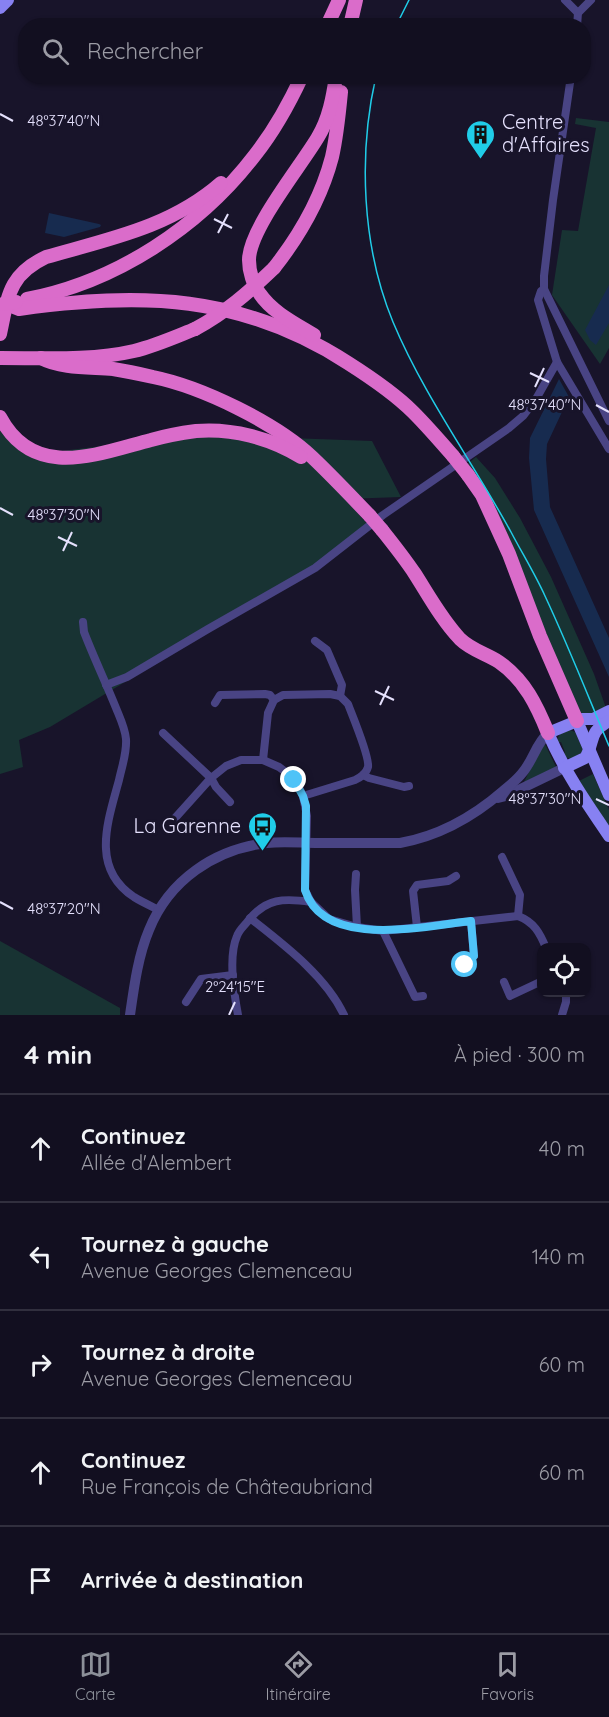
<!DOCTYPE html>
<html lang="fr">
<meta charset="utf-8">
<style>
body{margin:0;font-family:Quicksand,sans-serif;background:#1f1d2d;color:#f1f3f6}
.controls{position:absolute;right:18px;bottom:18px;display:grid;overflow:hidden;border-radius:12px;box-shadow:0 2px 4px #0004}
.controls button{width:54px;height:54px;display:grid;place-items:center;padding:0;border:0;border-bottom:2px solid #312f3e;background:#120f20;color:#f1f3f6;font:30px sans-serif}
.stop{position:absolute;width:18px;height:18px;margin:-14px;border:4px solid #4fc3f7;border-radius:50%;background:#fff}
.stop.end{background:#4fc3f7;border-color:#fff;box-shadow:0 2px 6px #0008}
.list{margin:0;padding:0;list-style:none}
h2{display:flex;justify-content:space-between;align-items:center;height:78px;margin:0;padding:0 24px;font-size:26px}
h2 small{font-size:20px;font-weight:400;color:#9c9ca5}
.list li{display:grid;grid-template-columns:39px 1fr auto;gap:18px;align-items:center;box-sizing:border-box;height:108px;padding:0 24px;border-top:2px solid #312f3e}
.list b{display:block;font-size:22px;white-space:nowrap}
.list p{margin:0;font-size:20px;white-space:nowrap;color:#9c9ca5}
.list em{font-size:20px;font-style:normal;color:#9c9ca5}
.icon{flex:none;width:33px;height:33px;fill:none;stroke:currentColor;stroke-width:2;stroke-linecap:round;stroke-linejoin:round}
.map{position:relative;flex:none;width:609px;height:1015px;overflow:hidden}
.search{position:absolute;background:#120f20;box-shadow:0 2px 4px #0004;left:18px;right:18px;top:18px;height:66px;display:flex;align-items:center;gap:15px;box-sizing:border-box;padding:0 21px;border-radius:24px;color:#9c9ca5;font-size:22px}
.sheet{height:618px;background:#120f20}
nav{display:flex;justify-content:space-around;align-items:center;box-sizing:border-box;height:84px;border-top:2px solid #312f3e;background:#120f20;font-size:16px;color:#9c9ca5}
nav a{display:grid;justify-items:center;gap:3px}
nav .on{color:#8c9099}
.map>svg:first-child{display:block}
</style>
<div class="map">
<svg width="609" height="1015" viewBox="0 0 609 1015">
<rect width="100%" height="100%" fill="#18142a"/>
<!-- green -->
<g fill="#183333">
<path d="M 576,118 L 609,122 L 609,348 L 600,364 L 552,295 L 562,230 L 578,231 L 596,128 L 575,124 Z"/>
<path d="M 0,431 L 12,444 L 28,455 L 218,432 L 236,436 L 372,441 L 401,497 L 345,499 L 369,526 L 315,568 L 50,727 L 19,740 L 23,767 L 0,774 Z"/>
<path d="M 476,457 L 495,478 L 520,518 L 551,577 L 594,674 L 606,708 C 596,712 588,719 579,712 L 466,465 Z"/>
<path d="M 570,730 L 575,732 L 583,750 L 581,753 L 571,759 L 565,757 L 563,754 L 565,752 L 561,742 L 558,743 L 557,739 L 560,734 Z"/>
<path d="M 544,742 L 556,767 L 523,784 Z"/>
<path d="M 593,774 L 609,810 L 609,830 L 577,782 Z"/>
<path d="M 0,941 L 120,1008 L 120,1015 L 0,1015 Z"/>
</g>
<!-- water -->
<g fill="#172b4f">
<path d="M 49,213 L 99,224 L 101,225 L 100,227 L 64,237 L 45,233 Z"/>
<path d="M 609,285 L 609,323 L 596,345 L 590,340 L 585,330 Z"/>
<path d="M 559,379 L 569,397 L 547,444 L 546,459 L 550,507 L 609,638 L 609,677 L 534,510 L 529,458 L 530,438 Z"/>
</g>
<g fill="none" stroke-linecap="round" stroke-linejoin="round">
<!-- minor -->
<g stroke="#494484" stroke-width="8">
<path d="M 565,0 L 578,13"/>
<path d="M 577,26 L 578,13 L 591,0"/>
<path d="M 571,76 L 553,200 L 544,276 L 544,289 L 609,421"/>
<path d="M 544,289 L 541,291 L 538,300 L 557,362 L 609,449"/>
<path d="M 83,622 L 84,632 C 94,658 106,683 116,708 C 120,718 125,728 126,739 C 127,753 122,766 119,780 C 108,821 90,868 134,897 C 142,902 151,906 159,910"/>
<path d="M 315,641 L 327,650 L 342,685 L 340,696"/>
<path d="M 106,685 L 127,677 L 208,629 L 315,568 L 383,515 L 509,428 L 523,416 L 536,399 L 557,362"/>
<path d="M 215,703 L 220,695 L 265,694 L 270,695 L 274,700"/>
<path d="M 163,733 L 211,778 L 216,787 L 230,802"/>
<path d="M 263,760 L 268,713 L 274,700 L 283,695 L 330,694 L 340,696 L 348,704 C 352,715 370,757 368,767 C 366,774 361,777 355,780 L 303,796"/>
<path d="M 363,775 L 369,778 L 404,787 L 409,786"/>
<path d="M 167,827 L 211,778 L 226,766 L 241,760 L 263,760 L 279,767 L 287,773 L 299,787 L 303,796 L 307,816 L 305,890 L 311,902 L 329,919 L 357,927 L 383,931 L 518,916 C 534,922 540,933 546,948"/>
<path d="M 502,857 L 520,895 L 518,916"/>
<path d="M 356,874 L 355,890 L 357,927"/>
<path d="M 250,918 C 283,944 326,976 344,1015"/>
<path d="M 417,927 L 413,891 L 417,885 L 448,881 L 456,876"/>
<path d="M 383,931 L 415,997 L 423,996"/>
<path d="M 465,965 L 474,956 L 471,921"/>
<path d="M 504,982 L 510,996 L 542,981"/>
<path d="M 186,1002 L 201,979 L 233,975"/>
<path d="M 238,1015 C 234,993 228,957 237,936 C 239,930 244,926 248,921 C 266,898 284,898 311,902"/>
<path d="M 562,1015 L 566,1002 L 566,993"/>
</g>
<!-- tertiary -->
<g stroke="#494484" stroke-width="10">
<path d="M 498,798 L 506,796 L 564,768"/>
<path d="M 130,1015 C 134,987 138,956 149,930 C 169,880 215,849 267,843 C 284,841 301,843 318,843 C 345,843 372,843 400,843 C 439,836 473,817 503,791 C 510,785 517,780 523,772 C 533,760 536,744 548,733"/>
</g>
<!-- secondary -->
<g stroke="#8781f2" stroke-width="12">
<path d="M 0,8 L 8,0"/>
<path d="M 609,711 L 593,719 L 582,719 L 548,733 C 565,772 585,801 609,836"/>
<path d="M 577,721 L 609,795"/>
<path d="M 564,768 L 585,758 C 596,741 587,733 609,721"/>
</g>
<!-- trunk -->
<g stroke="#da6cca" stroke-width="14">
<path d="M 327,26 L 339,0"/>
<path d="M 350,26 L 356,0"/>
<path d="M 274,268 C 300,235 321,199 332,157 C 337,135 339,113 341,92"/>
<path d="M 27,299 C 116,282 200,227 255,155 C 274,131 289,104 302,76"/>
<path d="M 14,307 L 19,309 C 141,292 241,294 348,363 C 370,377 394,393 413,412 C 427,426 440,441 453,456"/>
<path d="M 0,334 C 8,297 8,275 46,257 C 109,239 171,227 221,183"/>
<path d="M 314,335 C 296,324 272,312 260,294 C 253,285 249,271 249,260 C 249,229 301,166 318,137 C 329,119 333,97 336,76"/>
<path d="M 0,358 C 44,358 91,361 134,351 C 155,346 175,337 195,329"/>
<path d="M 41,358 C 62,369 90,367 113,369 C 126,371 140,374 153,377 C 202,387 276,423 312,457 C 332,476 351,496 370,516"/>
<path d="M 0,417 C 34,481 97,454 151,440 C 165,436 181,433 196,431 C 232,428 270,438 301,457"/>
<path d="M 468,475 L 482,495 L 509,554 L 540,636 L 577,721"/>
<path d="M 382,530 C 394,545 405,559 415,574 C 429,596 442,620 460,639 C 471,650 487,654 499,662 C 525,680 537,706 548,733"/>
</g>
<!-- tram -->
<g stroke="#20cde8" stroke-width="1.5">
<path d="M 396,26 L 409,0"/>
<path d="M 376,76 C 358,155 362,247 393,322 C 424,396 472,461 511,532 C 522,553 535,574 545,596 C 568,645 588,696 609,746"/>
</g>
<!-- trunk-bridge -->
<g stroke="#da6cca" stroke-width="14">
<path d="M 3,304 L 16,302"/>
<path d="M 195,329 C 225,313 249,292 274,268"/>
<path d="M 453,456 L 468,475"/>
<path d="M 370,516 L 382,530"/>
</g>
</g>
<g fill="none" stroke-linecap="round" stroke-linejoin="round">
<!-- route -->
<path stroke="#4fc3f7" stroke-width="8" d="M 294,780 L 303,796 L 306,806 L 305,890 C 324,950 425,926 471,921 L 474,956 L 465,965"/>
</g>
<!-- ticks -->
<path fill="none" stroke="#e4e0fc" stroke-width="2" d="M 0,114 L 13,121M 214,219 L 232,228M 218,233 L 228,214M 530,373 L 549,382M 535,387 L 544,368M 596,405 L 609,412M 0,508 L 13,515M 58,537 L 77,546M 63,551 L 72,532M 375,691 L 394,700M 380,705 L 389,686M 596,799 L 609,805M 0,902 L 13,909M 229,1015 L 235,1002"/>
<!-- icons -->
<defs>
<symbol id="building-pin" viewBox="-11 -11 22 30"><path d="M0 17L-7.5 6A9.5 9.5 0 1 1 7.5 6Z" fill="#20cde8" stroke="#18142a"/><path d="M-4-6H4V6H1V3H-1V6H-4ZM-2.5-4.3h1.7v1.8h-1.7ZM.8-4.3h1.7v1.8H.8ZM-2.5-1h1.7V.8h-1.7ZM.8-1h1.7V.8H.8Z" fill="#111"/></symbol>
<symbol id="bus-pin" viewBox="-11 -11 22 30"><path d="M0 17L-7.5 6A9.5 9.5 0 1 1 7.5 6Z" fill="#20cde8" stroke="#18142a"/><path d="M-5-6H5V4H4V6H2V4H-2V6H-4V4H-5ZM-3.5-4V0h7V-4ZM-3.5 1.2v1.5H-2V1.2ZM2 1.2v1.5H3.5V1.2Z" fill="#111"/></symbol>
</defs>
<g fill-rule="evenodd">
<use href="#building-pin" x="464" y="118" width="33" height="45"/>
<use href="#bus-pin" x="246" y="810" width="33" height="45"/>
</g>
<g text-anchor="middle" stroke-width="6" stroke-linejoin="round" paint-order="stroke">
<!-- poi labels -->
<g font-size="20" fill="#e4e0fc" stroke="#18142a" text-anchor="start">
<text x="502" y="129">Centre<tspan x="502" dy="23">d'Affaires</tspan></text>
<text x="241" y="833" text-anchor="end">La Garenne</text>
</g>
</g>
<g font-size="15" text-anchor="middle" fill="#e4e0fc" stroke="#18142a" stroke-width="6" stroke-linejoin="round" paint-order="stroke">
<text x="64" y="126">48°37'40"N</text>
<text x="545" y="410">48°37'40"N</text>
<text x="64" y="520">48°37'30"N</text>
<text x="545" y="804">48°37'30"N</text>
<text x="64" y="914">48°37'20"N</text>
<text x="235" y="992">2°24'15"E</text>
</g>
</svg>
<div class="controls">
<button><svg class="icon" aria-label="locate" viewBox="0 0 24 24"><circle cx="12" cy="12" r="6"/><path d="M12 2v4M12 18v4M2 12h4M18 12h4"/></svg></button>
</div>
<div class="stop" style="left:465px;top:965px"></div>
<div class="stop end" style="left:294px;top:780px"></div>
<div class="search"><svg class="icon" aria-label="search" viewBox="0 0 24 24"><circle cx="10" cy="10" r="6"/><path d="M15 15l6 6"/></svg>Rechercher</div>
</div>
<section class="sheet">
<h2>4 min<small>À pied · 300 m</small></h2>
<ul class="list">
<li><svg class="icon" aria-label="ahead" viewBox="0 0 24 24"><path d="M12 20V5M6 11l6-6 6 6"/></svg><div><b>Continuez</b><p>Allée d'Alembert</p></div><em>40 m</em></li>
<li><svg class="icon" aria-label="left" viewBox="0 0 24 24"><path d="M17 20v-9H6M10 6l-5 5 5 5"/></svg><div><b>Tournez à gauche</b><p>Avenue Georges Clemenceau</p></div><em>140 m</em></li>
<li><svg class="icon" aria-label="right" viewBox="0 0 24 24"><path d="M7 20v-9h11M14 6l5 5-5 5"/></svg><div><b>Tournez à droite</b><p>Avenue Georges Clemenceau</p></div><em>60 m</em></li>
<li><svg class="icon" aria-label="ahead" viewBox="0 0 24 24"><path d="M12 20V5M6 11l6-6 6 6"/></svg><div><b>Continuez</b><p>Rue François de Châteaubriand</p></div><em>60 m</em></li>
<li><svg class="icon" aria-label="arrive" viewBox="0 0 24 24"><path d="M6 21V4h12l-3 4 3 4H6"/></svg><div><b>Arrivée à destination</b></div></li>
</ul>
</section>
<nav>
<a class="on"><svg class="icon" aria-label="map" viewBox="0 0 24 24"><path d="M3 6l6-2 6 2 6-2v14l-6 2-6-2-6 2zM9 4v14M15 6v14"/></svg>Carte</a>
<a><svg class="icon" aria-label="directions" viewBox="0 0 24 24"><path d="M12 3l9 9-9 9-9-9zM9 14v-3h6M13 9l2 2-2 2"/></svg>Itinéraire</a>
<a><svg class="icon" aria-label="saved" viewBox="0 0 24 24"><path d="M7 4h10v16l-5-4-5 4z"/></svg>Favoris</a>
</nav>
